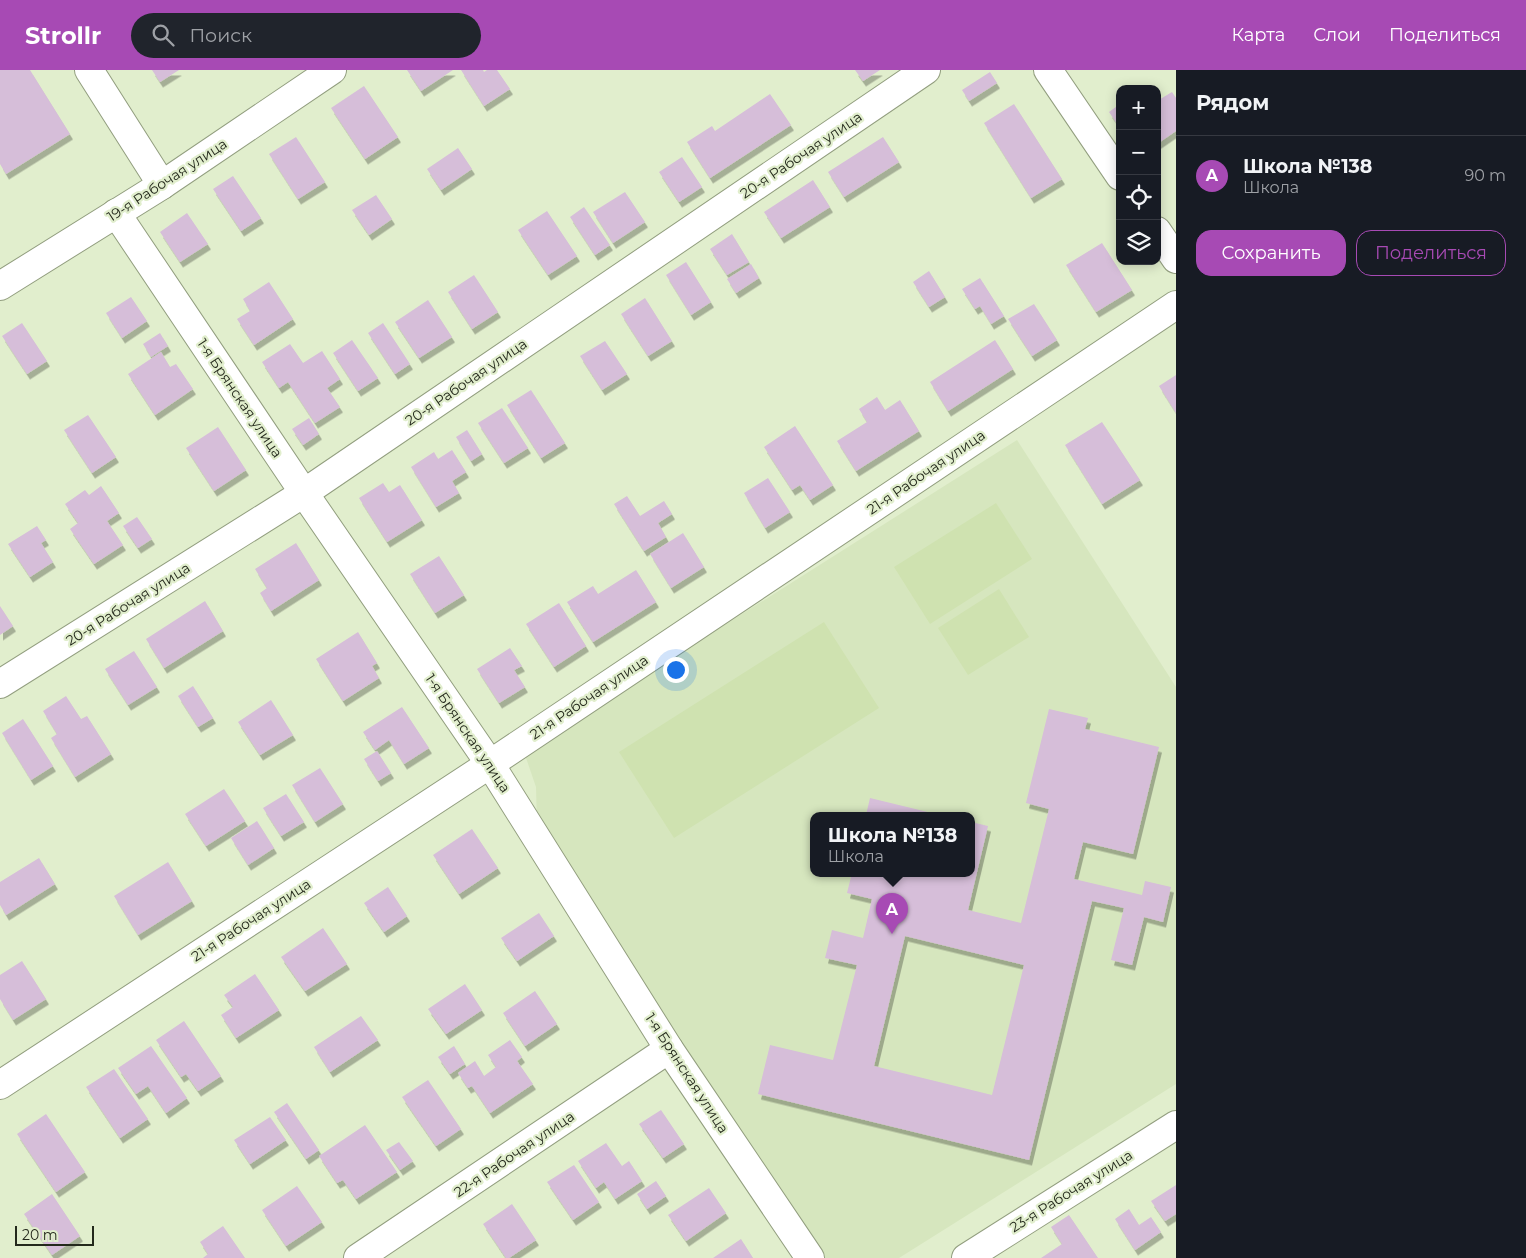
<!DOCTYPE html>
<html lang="ru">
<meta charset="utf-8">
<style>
body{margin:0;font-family:Montserrat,sans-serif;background:#20242c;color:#f1f3f6}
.controls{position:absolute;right:15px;top:15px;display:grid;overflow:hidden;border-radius:10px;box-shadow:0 2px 12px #0003}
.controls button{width:45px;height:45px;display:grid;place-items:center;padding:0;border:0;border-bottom:1px solid #363941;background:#171b24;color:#f1f3f6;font:25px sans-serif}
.scale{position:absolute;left:15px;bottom:12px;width:79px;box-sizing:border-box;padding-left:5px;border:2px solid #24291c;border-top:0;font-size:14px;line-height:18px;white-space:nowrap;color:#24291c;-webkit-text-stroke:4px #e1eecd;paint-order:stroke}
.you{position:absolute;left:675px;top:599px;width:18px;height:18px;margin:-12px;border:4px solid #fff;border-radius:50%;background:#1a73e8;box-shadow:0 0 0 8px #1a73e833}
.badge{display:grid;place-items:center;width:32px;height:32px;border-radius:50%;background:#a74ab4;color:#fff;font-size:16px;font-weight:700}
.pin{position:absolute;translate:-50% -41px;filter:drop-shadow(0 1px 2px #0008)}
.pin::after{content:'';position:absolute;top:26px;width:18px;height:15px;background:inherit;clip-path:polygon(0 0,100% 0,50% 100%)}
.popup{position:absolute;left:810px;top:742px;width:165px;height:65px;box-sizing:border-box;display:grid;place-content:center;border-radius:10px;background:#171b24;filter:drop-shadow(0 1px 4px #0005);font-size:16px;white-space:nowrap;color:#9ea1a6}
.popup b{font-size:19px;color:#f1f3f6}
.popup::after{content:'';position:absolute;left:50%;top:100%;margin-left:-10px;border:10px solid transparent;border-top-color:#171b24}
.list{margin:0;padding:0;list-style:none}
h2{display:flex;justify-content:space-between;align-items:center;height:65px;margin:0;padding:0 20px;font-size:21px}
h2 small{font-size:16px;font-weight:400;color:#9ea1a6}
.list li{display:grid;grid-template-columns:32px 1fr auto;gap:15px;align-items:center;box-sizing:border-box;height:80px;padding:0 20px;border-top:1px solid #363941}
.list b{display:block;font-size:19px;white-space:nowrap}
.list p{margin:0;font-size:16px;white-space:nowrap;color:#9ea1a6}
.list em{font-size:16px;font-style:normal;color:#9ea1a6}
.actions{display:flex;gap:10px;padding:15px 20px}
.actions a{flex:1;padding:11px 0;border:1px solid #a74ab4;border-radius:15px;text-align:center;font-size:18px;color:#a74ab4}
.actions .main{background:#a74ab4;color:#fff}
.icon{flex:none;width:28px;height:28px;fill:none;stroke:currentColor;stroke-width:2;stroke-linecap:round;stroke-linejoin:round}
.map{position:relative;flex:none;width:1176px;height:1188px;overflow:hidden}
header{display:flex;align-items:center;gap:30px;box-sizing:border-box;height:70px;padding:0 25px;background:#a74ab4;color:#fff}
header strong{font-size:24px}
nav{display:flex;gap:28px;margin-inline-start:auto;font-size:18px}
.search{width:350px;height:45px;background:#20242c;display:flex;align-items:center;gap:12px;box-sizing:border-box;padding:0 18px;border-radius:28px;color:#9ea1a6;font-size:19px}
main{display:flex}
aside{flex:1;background:#171b24}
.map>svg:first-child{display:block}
</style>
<header>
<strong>Strollr</strong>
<div class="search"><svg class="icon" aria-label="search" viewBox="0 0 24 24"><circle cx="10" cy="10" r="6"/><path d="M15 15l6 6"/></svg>Поиск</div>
<nav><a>Карта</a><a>Слои</a><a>Поделиться</a></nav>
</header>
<main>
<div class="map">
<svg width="1176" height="1188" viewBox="0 0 1176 1188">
<defs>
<filter id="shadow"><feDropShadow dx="3" dy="5.5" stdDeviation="0" flood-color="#0004"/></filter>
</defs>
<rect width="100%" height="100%" fill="#e1eecd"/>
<!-- built -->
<path fill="#d6e6be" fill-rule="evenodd" d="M 1017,370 L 1176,617 L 1176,1014 L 899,1188 L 820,1188 L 537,754 L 536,717 L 524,682 ZM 813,745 L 971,745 L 971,803 L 813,803 Z"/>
<!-- green -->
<g fill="#cfe2b0">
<path d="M 996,433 L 1032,489 L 930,554 L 894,497 Z"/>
<path d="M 999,519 L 1029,567 L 968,605 L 938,558 Z"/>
<path d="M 824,552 L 879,638 L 674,768 L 619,682 Z"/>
</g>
<!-- building -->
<g fill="#d6bed9" fill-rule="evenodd" filter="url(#shadow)">
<path d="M 0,0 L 30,0 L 70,64 L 6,104 L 0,94 Z"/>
<path d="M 152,0 L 179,0 L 160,12 Z"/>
<path d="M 407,0 L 453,0 L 421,21 Z"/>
<path d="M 461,0 L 483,0 L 484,2 L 487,0 L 497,0 L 510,19 L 484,36 Z"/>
<path d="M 855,0 L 880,0 L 863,11 Z"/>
<path d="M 990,2 L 997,13 L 969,31 L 962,20 Z"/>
<path d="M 364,16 L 398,67 L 365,89 L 331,38 Z"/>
<path d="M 1172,22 L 1176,28 L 1176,61 L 1157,74 L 1157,31 Z"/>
<path d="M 770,24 L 791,55 L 710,108 L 687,72 L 712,56 L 715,61 Z"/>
<path d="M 1014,34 L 1062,109 L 1031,128 L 984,53 Z"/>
<path d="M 1120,34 L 1120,58 L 1109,42 Z"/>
<path d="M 296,67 L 325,112 L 298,129 L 269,84 Z"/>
<path d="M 883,67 L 899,92 L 844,127 L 828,102 Z"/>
<path d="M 458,78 L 472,99 L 441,120 L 427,99 Z"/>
<path d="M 682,87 L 702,117 L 679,132 L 659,102 Z"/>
<path d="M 233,106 L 261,148 L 241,161 L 213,119 Z"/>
<path d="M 813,110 L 830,137 L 781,168 L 764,142 Z"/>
<path d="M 625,122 L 645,152 L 613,173 L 593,142 Z"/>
<path d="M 376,125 L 392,149 L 369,165 L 352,140 Z"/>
<path d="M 584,137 L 610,175 L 595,185 L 570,147 Z"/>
<path d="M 547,141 L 577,186 L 548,205 L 518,160 Z"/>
<path d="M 187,143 L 208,174 L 180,192 L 160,162 Z"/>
<path d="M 732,164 L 749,192 L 727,205 L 710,179 Z"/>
<path d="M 1102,173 L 1132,220 L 1096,242 L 1066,195 Z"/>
<path d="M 686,192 L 711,232 L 691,245 L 666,205 Z"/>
<path d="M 751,194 L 759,208 L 736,223 L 727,209 Z"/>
<path d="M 929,201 L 945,227 L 929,237 L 913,212 Z"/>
<path d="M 474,205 L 498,242 L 472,259 L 448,222 Z"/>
<path d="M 980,208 L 1004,246 L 991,254 L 980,236 L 975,239 L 962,219 Z"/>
<path d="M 269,212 L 293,249 L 254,275 L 237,249 L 250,241 L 243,229 Z"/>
<path d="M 131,227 L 147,251 L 122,268 L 106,243 Z"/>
<path d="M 645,228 L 672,271 L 648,286 L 621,244 Z"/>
<path d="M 428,230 L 452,267 L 419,288 L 395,252 Z"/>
<path d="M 1034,234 L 1057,270 L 1032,286 L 1008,249 Z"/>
<path d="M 22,253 L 47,291 L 27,304 L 2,266 Z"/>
<path d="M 383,253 L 410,294 L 395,304 L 368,263 Z"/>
<path d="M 160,263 L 168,276 L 151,287 L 143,274 Z"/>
<path d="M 352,270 L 378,308 L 358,321 L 333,283 Z"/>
<path d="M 995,270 L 1013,299 L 948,341 L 930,312 Z"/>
<path d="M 605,271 L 627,304 L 602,320 L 580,286 Z"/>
<path d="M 290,274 L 303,293 L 322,281 L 340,309 L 327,318 L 340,337 L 315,353 L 288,312 L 279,318 L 262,292 Z"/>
<path d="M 161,282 L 170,297 L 176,294 L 193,319 L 155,345 L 128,304 Z"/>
<path d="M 1176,305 L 1176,343 L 1159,316 Z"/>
<path d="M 531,320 L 565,373 L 541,388 L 507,335 Z"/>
<path d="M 877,327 L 885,340 L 900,330 L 919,361 L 856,401 L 837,371 L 867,352 L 859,339 Z"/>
<path d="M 502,338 L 528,378 L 504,393 L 478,353 Z"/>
<path d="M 88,345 L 116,387 L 92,403 L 64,360 Z"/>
<path d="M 309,348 L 319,364 L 303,375 L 292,359 Z"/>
<path d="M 1102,352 L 1140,410 L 1102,434 L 1065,375 Z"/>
<path d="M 795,356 L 833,415 L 810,430 L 800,415 L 792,420 L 764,377 Z"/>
<path d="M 218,357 L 246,400 L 214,421 L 186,378 Z"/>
<path d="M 467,360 L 482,384 L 471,391 L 456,367 Z"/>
<path d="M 452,380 L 466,402 L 452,411 L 459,423 L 436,437 L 411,397 L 434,382 L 438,389 Z"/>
<path d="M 768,408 L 790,442 L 765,458 L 744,423 Z"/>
<path d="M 383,413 L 389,422 L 400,415 L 422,450 L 387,472 L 359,428 Z"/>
<path d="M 101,416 L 119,443 L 107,451 L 123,475 L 94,494 L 70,459 L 78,453 L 65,434 L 85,420 L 89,425 Z"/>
<path d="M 627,426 L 640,446 L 664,431 L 672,444 L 658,453 L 666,467 L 644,481 L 614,434 Z"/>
<path d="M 137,447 L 152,469 L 138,478 L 123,456 Z"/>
<path d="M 37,456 L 46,470 L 41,473 L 53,492 L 30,507 L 8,474 Z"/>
<path d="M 683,463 L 704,497 L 671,518 L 650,484 Z"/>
<path d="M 296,473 L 319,510 L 271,541 L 260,523 L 267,518 L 255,499 Z"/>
<path d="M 439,486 L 464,525 L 435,543 L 410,504 Z"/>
<path d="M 636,500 L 656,532 L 593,572 L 567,532 L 593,516 L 598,524 Z"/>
<path d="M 205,531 L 223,561 L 164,598 L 146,569 Z"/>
<path d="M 559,533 L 586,576 L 554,597 L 526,554 Z"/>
<path d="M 0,536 L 13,556 L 0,565 Z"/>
<path d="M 358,562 L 377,593 L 372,596 L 379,608 L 343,631 L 316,589 Z"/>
<path d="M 510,578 L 522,596 L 514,600 L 525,617 L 499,633 L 477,599 Z"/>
<path d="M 134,581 L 157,617 L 128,635 L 105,599 Z"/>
<path d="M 193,616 L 213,648 L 198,657 L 178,626 Z"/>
<path d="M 66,626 L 81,649 L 87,646 L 111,684 L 75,707 L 51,668 L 57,664 L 43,641 Z"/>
<path d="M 271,630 L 293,665 L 260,685 L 238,652 Z"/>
<path d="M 402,637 L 429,678 L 404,694 L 389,670 L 375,680 L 363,662 Z"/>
<path d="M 1049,639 L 1088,648 L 1085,659 L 1159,677 L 1133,784 L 1083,772 L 1074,809 L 1142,825 L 1145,811 L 1171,817 L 1163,852 L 1144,847 L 1132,895 L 1111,890 L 1124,838 L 1092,831 L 1029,1090 L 758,1024 L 770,975 L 833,990 L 857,895 L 825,888 L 832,860 L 863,868 L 872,829 L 847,823 L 852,803 L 971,803 L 971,752 L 988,756 L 968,840 L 1021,853 L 1049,739 L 1026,733 ZM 905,866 L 1024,895 L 992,1025 L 874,996 Z"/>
<path d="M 23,649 L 53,696 L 31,710 L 2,663 Z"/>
<path d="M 377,681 L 391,703 L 378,711 L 364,689 Z"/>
<path d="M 320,698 L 343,734 L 315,752 L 292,715 Z"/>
<path d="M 224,719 L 245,751 L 206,776 L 185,744 Z"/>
<path d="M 286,724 L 304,752 L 281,766 L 263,738 Z"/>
<path d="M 870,728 L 940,745 L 866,745 Z"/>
<path d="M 257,751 L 274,778 L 248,795 L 231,768 Z"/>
<path d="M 472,759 L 498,798 L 459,824 L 433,785 Z"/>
<path d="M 39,788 L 55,814 L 6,845 L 0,835 L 0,812 Z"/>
<path d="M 168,792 L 192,831 L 138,865 L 114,826 Z"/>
<path d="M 388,817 L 407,846 L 384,862 L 364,833 Z"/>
<path d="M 539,843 L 554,866 L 517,891 L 501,868 Z"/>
<path d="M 323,858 L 347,894 L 305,921 L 281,887 Z"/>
<path d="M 22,891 L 46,929 L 13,950 L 0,929 L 0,905 Z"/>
<path d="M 255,904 L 279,940 L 236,968 L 221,945 L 233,937 L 224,925 Z"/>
<path d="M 465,914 L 482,940 L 446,964 L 428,939 Z"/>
<path d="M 535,921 L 557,954 L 525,976 L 503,943 Z"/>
<path d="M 361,946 L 378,970 L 330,1002 L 314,977 Z"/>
<path d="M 184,951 L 221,1006 L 198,1021 L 186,1004 L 181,1007 L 156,970 Z"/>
<path d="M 510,970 L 522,987 L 517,991 L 533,1014 L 490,1043 L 472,1016 L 468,1018 L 458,1003 L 475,991 L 484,1006 L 496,997 L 488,985 Z"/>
<path d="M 151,976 L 187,1028 L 166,1043 L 148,1016 L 136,1024 L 118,998 Z"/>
<path d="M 454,976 L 465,994 L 450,1004 L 438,987 Z"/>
<path d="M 114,999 L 148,1049 L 120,1068 L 86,1017 Z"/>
<path d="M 428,1010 L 461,1059 L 436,1076 L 402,1027 Z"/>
<path d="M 287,1033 L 319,1080 L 306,1089 L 274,1042 Z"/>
<path d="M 661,1040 L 684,1074 L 663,1088 L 639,1054 Z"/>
<path d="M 46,1044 L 85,1102 L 56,1122 L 17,1064 Z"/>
<path d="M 270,1047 L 286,1070 L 250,1094 L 234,1070 Z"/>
<path d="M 365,1055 L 397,1102 L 356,1129 L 343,1110 L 337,1113 L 319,1086 Z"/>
<path d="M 399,1072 L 413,1091 L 400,1100 L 386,1080 Z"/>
<path d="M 606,1073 L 622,1096 L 629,1091 L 642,1111 L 615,1129 L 604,1112 L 596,1118 L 578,1091 Z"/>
<path d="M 574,1095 L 599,1132 L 573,1150 L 547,1112 Z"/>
<path d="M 656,1111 L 666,1126 L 647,1139 L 637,1124 Z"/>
<path d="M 1176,1115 L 1176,1144 L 1165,1151 L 1151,1131 Z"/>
<path d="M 297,1116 L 322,1152 L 286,1176 L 262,1140 Z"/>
<path d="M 709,1118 L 726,1143 L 686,1171 L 668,1145 Z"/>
<path d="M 52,1124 L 80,1166 L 52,1185 L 24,1144 Z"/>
<path d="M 512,1134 L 536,1170 L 509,1188 L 506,1188 L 483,1154 Z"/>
<path d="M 1129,1139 L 1139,1155 L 1151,1147 L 1161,1162 L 1135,1180 L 1115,1149 Z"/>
<path d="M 1069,1145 L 1098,1188 L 1041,1188 L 1062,1174 L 1051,1157 Z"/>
<path d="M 223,1156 L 245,1188 L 203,1188 L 208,1184 L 200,1172 Z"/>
<path d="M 741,1169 L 753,1188 L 713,1188 Z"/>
</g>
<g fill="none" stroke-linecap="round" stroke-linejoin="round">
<defs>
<g id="minor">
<path d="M 89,0 L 162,115"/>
<path d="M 1048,0 L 1120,106"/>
<path d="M 116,143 L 304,423 L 490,694 L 669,979 L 810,1188"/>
<path d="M 1157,161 L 1176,189"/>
<path d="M 0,216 L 162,115 L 332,0"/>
<path d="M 0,614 L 304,423 L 926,0"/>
<path d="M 0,1015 L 490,694 L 1176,235"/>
<path d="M 358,1188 L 669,979"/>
<path d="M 966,1188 L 1176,1055"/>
</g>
</defs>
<!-- minor casing -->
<use href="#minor" stroke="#929e7f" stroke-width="30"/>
<!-- minor -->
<use href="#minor" stroke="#fff" stroke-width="28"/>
</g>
<g text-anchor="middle" stroke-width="4.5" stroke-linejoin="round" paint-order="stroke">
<!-- street labels -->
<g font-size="14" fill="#24291c" stroke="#e1eecd">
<text transform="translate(801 85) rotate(-34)" y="5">20-я Рабочая улица</text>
<text transform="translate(167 110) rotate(-33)" y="5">19-я Рабочая улица</text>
<text transform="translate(466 312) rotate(-34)" y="5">20-я Рабочая улица</text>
<text transform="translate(240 328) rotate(56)" y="5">1-я Брянская улица</text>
<text transform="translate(926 402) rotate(-34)" y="5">21-я Рабочая улица</text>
<text transform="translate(128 534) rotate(-32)" y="5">20-я Рабочая улица</text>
<text transform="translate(589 627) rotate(-34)" y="5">21-я Рабочая улица</text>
<text transform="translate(468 663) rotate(56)" y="5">1-я Брянская улица</text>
<text transform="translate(251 850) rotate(-33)" y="5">21-я Рабочая улица</text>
<text transform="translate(687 1003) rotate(57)" y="5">1-я Брянская улица</text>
<text transform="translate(514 1084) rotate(-34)" y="5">22-я Рабочая улица</text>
<text transform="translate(1071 1121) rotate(-32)" y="5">23-я Рабочая улица</text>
</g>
</g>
</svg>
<div class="controls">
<button>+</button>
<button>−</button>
<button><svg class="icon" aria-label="locate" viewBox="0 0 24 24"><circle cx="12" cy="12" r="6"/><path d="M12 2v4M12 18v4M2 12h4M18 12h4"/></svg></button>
<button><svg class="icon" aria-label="layers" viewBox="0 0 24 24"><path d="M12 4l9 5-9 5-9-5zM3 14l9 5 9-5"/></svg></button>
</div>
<div class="scale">20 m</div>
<div class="you"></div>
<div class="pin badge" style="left:892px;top:864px">A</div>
<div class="popup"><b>Школа №138</b>Школа</div>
</div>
<aside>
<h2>Рядом<small></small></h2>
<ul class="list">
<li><span class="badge">A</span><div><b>Школа №138</b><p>Школа</p></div><em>90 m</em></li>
</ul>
<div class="actions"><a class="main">Сохранить</a><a>Поделиться</a></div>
</aside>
</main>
